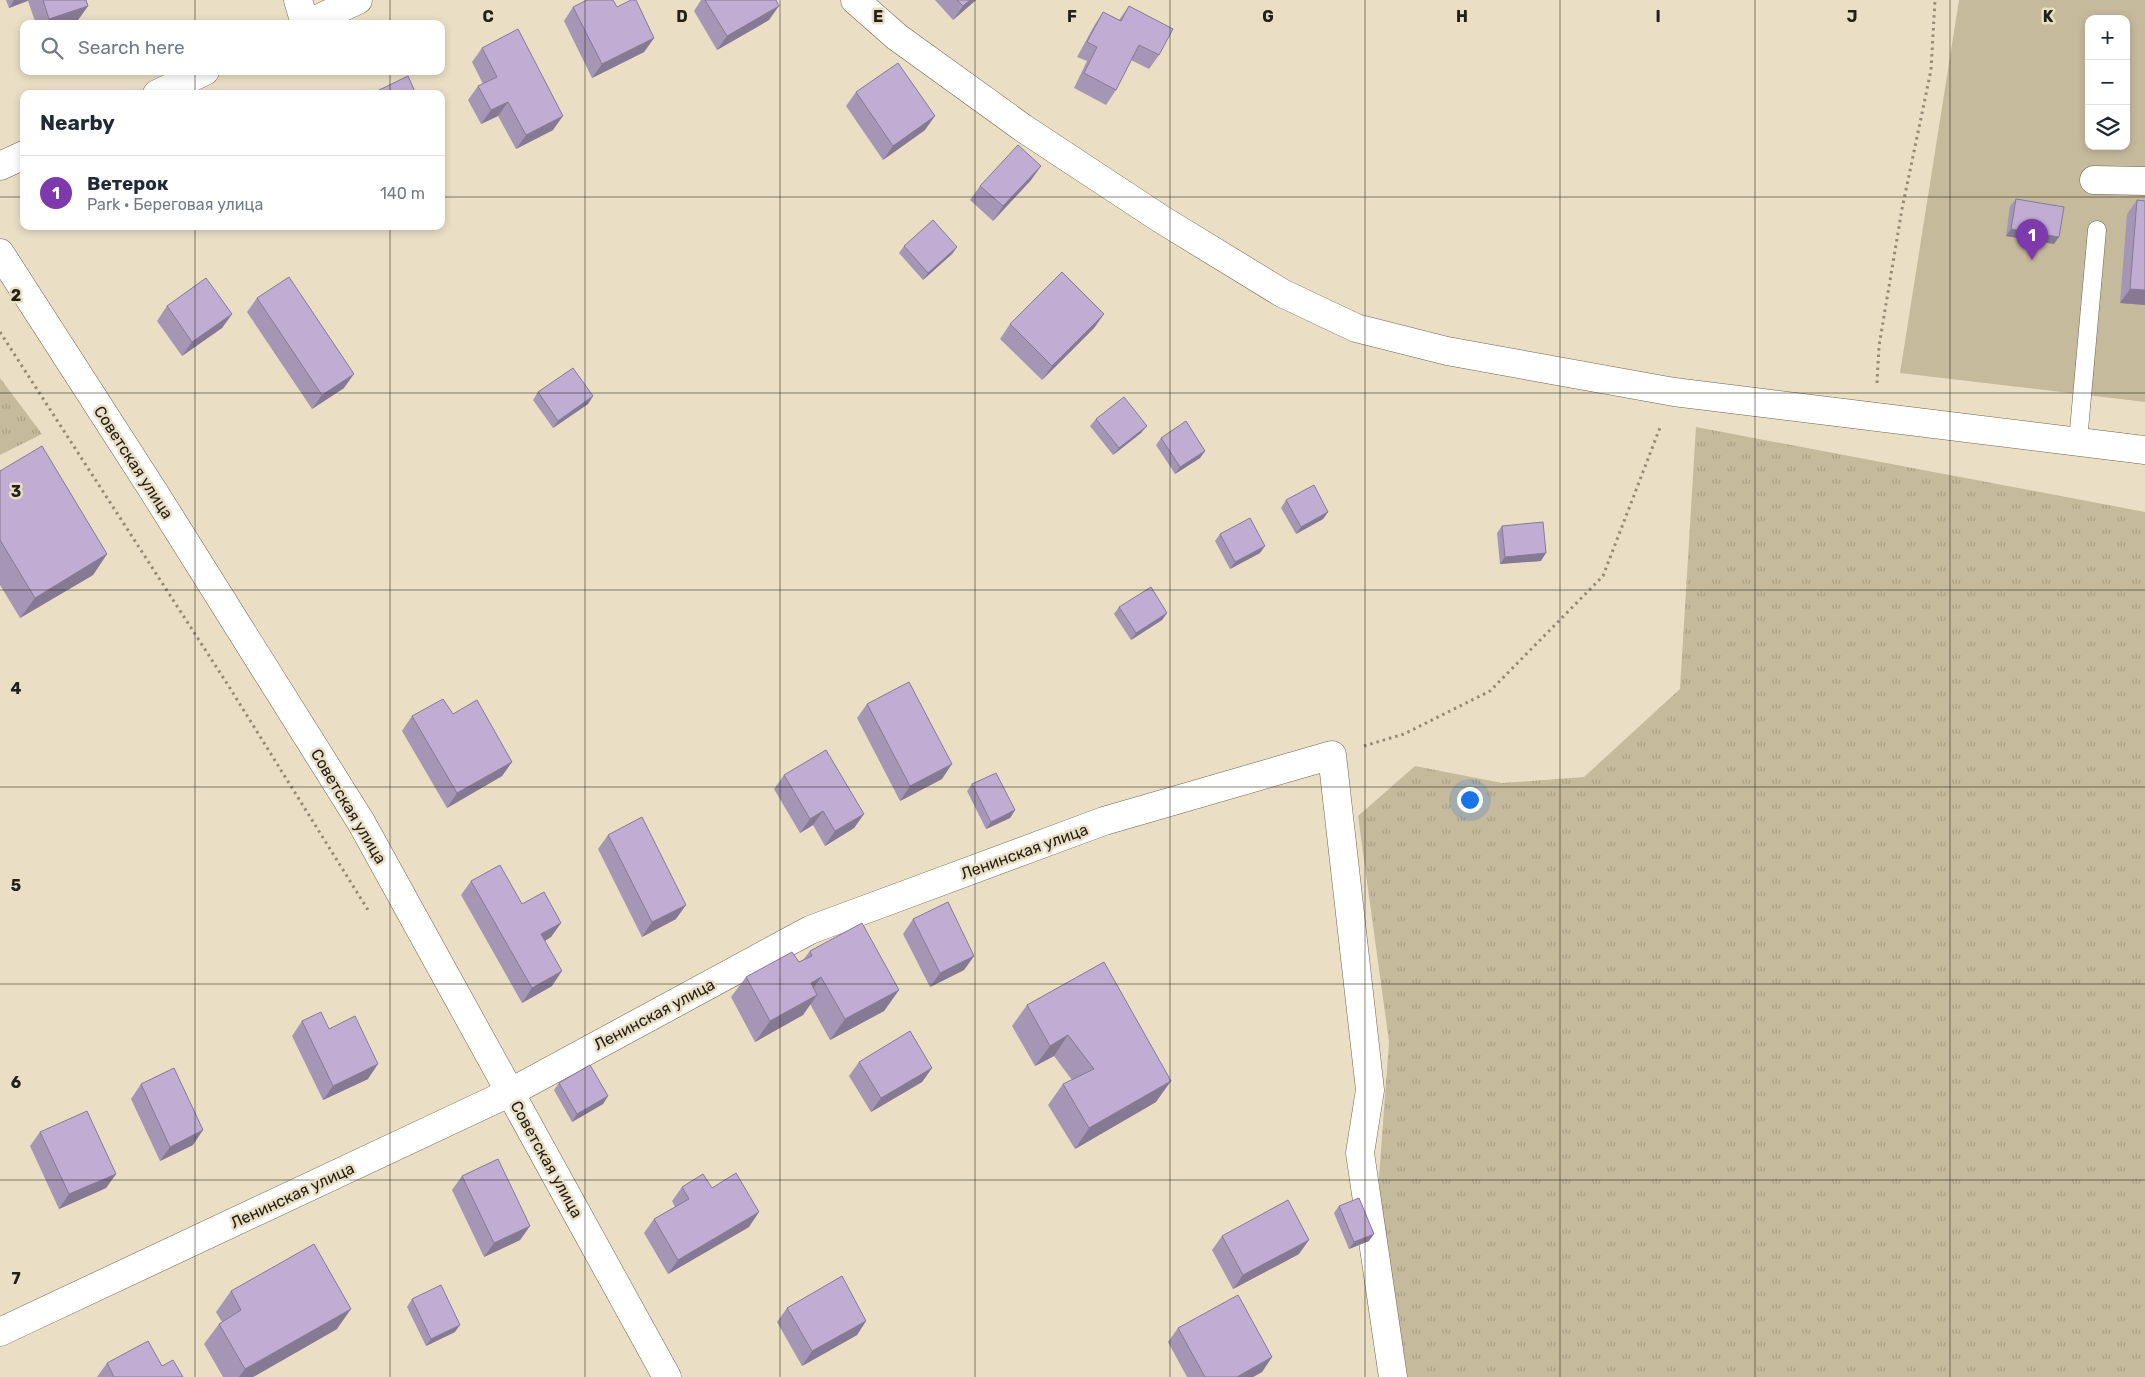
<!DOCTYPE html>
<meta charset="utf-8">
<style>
body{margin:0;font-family:Rubik,sans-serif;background:#f2f2f3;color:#1f2937}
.controls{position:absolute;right:15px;top:15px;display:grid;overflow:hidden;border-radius:10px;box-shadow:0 2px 8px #0003}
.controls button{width:45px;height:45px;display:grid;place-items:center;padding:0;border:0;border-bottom:1px solid #e0e1e3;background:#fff;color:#1f2937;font:25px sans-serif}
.you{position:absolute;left:1469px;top:799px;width:18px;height:18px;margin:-12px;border:4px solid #fff;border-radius:50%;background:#1a73e8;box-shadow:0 0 0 8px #1a73e833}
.badge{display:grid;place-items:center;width:32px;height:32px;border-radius:50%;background:#7e39ad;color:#fff;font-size:16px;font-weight:700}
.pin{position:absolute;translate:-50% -41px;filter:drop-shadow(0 1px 2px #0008)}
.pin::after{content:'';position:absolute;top:26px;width:18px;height:15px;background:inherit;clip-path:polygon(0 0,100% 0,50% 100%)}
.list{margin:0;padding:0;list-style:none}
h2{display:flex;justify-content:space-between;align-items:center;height:65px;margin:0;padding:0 20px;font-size:21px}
h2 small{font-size:16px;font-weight:400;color:#747a83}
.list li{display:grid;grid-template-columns:32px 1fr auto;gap:15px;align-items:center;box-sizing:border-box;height:75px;padding:0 20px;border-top:1px solid #e0e1e3}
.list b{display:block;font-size:19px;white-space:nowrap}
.list p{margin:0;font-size:16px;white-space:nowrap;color:#747a83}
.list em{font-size:16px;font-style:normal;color:#747a83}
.icon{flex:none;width:28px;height:28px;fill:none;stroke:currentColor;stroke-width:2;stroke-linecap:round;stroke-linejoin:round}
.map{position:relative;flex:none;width:2145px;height:1377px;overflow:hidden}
.search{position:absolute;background:#fff;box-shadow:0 2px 8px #0003;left:20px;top:20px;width:425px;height:55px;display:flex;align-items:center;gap:12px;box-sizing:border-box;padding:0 18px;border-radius:10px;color:#747a83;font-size:19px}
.panel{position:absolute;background:#fff;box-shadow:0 2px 8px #0003;left:20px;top:90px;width:425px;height:140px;border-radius:10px}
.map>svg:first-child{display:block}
</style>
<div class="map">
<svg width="2145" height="1377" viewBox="0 0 2145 1377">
<defs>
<pattern id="grass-tufts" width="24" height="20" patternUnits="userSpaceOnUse" patternTransform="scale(1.25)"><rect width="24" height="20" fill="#c6ba9d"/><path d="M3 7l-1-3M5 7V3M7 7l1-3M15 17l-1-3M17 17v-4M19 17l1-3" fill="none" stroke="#aaa086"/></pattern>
</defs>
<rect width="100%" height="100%" fill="#eadfc5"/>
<!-- grass -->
<g fill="url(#grass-tufts)">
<path d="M 0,378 L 42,434 L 0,455 Z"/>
<path d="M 1696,427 L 2145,512 L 2145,1377 L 1408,1377 L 1385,1325 L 1379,1177 L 1389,1042 L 1358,816 L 1415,766 L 1502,783 L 1584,777 L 1680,689 Z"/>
</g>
<!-- green -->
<path fill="#c6ba9d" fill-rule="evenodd" d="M 1959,0 L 2145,0 L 2145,402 L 1900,373 ZM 2089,19 L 2126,19 L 2126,146 L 2089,146 Z"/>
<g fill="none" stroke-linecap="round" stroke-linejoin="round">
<defs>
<path id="service" d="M 2078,441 L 2097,230"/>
<g id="minor">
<path d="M 298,0 L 305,24"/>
<path d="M 855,0 L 897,37 L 1023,128 L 1161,219 L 1282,293 L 1356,328 L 1447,351 L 1674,392 L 2145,450"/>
<path d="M 2094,180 L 2145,181"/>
<path d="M 0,1332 L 511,1092 L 810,930 L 1104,821 L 1332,755 L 1370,1090 L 1360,1153 L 1393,1377"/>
</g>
<path id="secondary" d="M 0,253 L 154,492 L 361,822 L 667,1377"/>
<g id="primary">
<path d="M 307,24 L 358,0"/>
<path d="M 157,94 L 205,71"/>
<path d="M 0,166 L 24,155"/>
</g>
</defs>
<!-- service casing -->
<use href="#service" stroke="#6e644d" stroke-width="19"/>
<!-- minor casing -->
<use href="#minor" stroke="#6e644d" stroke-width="29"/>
<!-- secondary casing -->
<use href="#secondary" stroke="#6e644d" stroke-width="29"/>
<!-- primary casing -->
<use href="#primary" stroke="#6e644d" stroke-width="29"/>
<!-- path -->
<g stroke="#938b78" stroke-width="3" stroke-dasharray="2.5 4" stroke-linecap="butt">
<path d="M 0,332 L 228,685 L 368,910"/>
<path d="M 1877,383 L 1879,346 L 1902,209 L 1931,70 L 1935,0"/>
<path d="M 1364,746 L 1404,734 L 1490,691 L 1603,576 L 1661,425"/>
</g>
<!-- service -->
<use href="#service" stroke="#fff" stroke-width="18"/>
<!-- minor -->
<use href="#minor" stroke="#fff" stroke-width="28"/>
<!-- secondary -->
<use href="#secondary" stroke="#fff" stroke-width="28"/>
<!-- primary -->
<use href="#primary" stroke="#fff" stroke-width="28"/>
</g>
<!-- wall -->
<g fill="#a695b5">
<path d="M 6,0 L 86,0 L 88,6 L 78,20 L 67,24 L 36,24 L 28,1 L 9,8 Z"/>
<path d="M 701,0 L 776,0 L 769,20 L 717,50 L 694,11 Z"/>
<path d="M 935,0 L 976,0 L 953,20 Z"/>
<path d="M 1129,6 L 1159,55 L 1149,69 L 1131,60 L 1116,90 L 1106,105 L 1074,88 L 1087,61 L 1077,57 L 1094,26 L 1103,12 L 1119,20 Z"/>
<path d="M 573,7 L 617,7 L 654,38 L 644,52 L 592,78 L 564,21 Z"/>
<path d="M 482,48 L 553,130 L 516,149 L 498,116 L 481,124 L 468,100 L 478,86 L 483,84 L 472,62 Z"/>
<path d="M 856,92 L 925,130 L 883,160 L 846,106 Z"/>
<path d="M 1041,166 L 1031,180 L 993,221 L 970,200 L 980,186 Z"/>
<path d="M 2016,199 L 2054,244 L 2006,236 L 2010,206 Z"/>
<path d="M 2137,200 L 2145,201 L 2145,305 L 2120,303 L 2127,214 Z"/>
<path d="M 904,246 L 957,247 L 952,254 L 923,280 L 899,253 Z"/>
<path d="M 257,298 L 344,388 L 312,409 L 247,312 Z"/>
<path d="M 167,306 L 232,314 L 222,328 L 182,356 L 157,321 Z"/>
<path d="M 1104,314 L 1094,328 L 1042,380 L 1000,339 L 1010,324 Z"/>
<path d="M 538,392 L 593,396 L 588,404 L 553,428 L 533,400 Z"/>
<path d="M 1096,419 L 1141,433 L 1113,455 L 1090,426 Z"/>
<path d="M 1161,438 L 1205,451 L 1200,458 L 1175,474 L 1156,445 Z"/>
<path d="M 0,471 L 107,554 L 93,575 L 20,618 L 0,585 Z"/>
<path d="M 1286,500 L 1328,512 L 1323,519 L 1296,534 L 1281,508 Z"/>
<path d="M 1502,526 L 1541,561 L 1500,564 L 1497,533 Z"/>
<path d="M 1220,534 L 1260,553 L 1230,569 L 1215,541 Z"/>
<path d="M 1119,607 L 1167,613 L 1162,620 L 1131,640 L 1114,614 Z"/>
<path d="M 867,704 L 942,779 L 900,801 L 857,718 Z"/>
<path d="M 453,714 L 512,762 L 502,776 L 447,808 L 402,731 L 412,716 Z"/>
<path d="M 784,775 L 864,814 L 854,828 L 825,846 L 813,825 L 800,833 L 774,789 Z"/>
<path d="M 972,784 L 1015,810 L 1010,818 L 986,829 L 967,791 Z"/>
<path d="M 608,835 L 676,919 L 642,937 L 598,849 Z"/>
<path d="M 471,881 L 561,923 L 551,937 L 545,941 L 552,986 L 522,1003 L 461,895 Z"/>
<path d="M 913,919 L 974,956 L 964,970 L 930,987 L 903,934 Z"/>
<path d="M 810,951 L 899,990 L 884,1011 L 830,1040 L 810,1004 L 803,1015 L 755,1042 L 731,997 L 746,977 L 799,962 L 803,960 Z"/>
<path d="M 1104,962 L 1156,1102 L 1075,1149 L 1048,1105 L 1063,1084 L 1072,1080 L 1054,1056 L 1035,1066 L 1012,1026 L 1027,1005 Z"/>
<path d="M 302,1021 L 329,1029 L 368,1079 L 323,1100 L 292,1036 Z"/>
<path d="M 859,1062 L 932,1068 L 922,1082 L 871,1112 L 849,1076 Z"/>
<path d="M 559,1083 L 608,1096 L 603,1104 L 572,1122 L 554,1090 Z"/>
<path d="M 141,1084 L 193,1145 L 160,1161 L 131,1099 Z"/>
<path d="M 40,1132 L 116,1174 L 106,1188 L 59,1209 L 30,1146 Z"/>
<path d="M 462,1176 L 530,1226 L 520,1240 L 484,1257 L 452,1190 Z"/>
<path d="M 682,1187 L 712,1188 L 749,1227 L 668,1274 L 644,1233 L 654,1219 L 675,1207 L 672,1201 Z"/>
<path d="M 1339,1206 L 1369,1241 L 1349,1249 L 1334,1213 Z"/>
<path d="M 1222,1236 L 1299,1254 L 1233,1289 L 1212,1250 Z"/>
<path d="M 231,1291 L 337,1329 L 253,1377 L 223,1377 L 204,1344 L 219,1324 L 222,1322 L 216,1312 Z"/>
<path d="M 412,1299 L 455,1332 L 426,1346 L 407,1307 Z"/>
<path d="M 787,1308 L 866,1321 L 857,1335 L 802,1366 L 777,1322 Z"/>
<path d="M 1178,1328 L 1272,1357 L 1262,1372 L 1253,1377 L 1187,1377 L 1168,1342 Z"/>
<path d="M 107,1363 L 162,1366 L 183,1377 L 97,1377 Z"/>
</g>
<!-- shaded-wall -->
<g fill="#877994">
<path d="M 14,0 L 29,0 L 9,8 Z"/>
<path d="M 970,0 L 976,0 L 953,20 L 963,6 Z"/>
<path d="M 88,6 L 78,20 L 67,24 L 46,24 L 49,19 Z"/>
<path d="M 779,6 L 769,20 L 717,50 L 727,36 Z"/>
<path d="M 654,38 L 644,52 L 592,78 L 602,64 Z"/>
<path d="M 508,102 L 498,116 L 481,124 L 491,110 Z"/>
<path d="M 563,116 L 553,130 L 516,149 L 526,135 Z"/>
<path d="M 935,116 L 925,130 L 883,160 L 893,146 Z"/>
<path d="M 1041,166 L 1031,180 L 993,221 L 1003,206 Z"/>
<path d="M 2011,229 L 2059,237 L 2054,244 L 2006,236 Z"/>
<path d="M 957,247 L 952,254 L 923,280 L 928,273 Z"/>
<path d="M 2130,289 L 2145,290 L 2145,305 L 2120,303 Z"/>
<path d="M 232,314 L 222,328 L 182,356 L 192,342 Z"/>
<path d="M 1104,314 L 1094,328 L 1042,380 L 1052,366 Z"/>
<path d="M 354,374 L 344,388 L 312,409 L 322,395 Z"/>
<path d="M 593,396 L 588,404 L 553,428 L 558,421 Z"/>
<path d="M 1147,426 L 1141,433 L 1113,455 L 1119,448 Z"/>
<path d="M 1205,451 L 1200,458 L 1175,474 L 1180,467 Z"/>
<path d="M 1328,512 L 1323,519 L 1296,534 L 1301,527 Z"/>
<path d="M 1265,546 L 1260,553 L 1230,569 L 1235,562 Z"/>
<path d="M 1546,553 L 1541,561 L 1500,564 L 1505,557 Z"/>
<path d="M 107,554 L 93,575 L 20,618 L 35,598 Z"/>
<path d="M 1167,613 L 1162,620 L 1131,640 L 1136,633 Z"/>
<path d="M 512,762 L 502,776 L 447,808 L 457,793 Z"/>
<path d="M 952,764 L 942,779 L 900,801 L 910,786 Z"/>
<path d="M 1015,810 L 1010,818 L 986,829 L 991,822 Z"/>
<path d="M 823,811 L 813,825 L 800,833 L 810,819 Z"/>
<path d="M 864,814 L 854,828 L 825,846 L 835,831 Z"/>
<path d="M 686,905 L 676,919 L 642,937 L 652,922 Z"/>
<path d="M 561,923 L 551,937 L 531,949 L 541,934 Z"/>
<path d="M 974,956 L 964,970 L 930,987 L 940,973 Z"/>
<path d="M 562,971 L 552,986 L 522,1003 L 532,988 Z"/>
<path d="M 821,977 L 807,998 L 811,983 Z"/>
<path d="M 899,990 L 884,1011 L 830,1040 L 845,1019 Z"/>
<path d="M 817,995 L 803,1015 L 755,1042 L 770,1021 Z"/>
<path d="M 1068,1035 L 1054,1056 L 1035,1066 L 1050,1046 Z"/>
<path d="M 378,1064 L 368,1079 L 323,1100 L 333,1086 Z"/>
<path d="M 932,1068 L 922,1082 L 871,1112 L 881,1098 Z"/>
<path d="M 1171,1081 L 1156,1102 L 1075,1149 L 1089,1128 Z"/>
<path d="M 608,1096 L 603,1104 L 572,1122 L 577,1114 Z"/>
<path d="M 203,1130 L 193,1145 L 160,1161 L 170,1147 Z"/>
<path d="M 116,1174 L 106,1188 L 59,1209 L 69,1194 Z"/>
<path d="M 759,1212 L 749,1227 L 668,1274 L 678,1260 Z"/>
<path d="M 530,1226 L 520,1240 L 484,1257 L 494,1243 Z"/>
<path d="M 1374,1234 L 1369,1241 L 1349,1249 L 1354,1242 Z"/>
<path d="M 1309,1240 L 1299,1254 L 1233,1289 L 1243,1275 Z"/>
<path d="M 351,1309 L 337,1329 L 253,1377 L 239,1377 L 245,1369 Z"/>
<path d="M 866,1321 L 857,1335 L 802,1366 L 812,1351 Z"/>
<path d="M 460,1325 L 455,1332 L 426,1346 L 431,1339 Z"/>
<path d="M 1272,1357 L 1262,1372 L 1253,1377 L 1237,1377 Z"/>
</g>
<!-- building -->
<g fill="#c1add3" stroke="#877994">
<path d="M 43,0 L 86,0 L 88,6 L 49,19 Z"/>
<path d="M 587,0 L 613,0 L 617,7 L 631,0 L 636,0 L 654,38 L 602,64 L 573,7 Z"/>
<path d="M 705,0 L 776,0 L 779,6 L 727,36 Z"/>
<path d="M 957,0 L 970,0 L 963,6 Z"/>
<path d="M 1129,6 L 1173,29 L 1159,55 L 1139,45 L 1116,90 L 1084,73 L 1097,47 L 1087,42 L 1103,12 L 1121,21 Z"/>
<path d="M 518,29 L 563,116 L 526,135 L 508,102 L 491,110 L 478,86 L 497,77 L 482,48 Z"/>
<path d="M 898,63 L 935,116 L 893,146 L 856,92 Z"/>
<path d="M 408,76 L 416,94 L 371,94 Z"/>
<path d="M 1018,145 L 1041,166 L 1003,206 L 980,186 Z"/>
<path d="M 2016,199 L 2064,207 L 2059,237 L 2011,229 Z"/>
<path d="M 2137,200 L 2145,201 L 2145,290 L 2130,289 Z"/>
<path d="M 933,220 L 957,247 L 928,273 L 904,246 Z"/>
<path d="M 1062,272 L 1104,314 L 1052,366 L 1010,324 Z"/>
<path d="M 289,277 L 354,374 L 322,395 L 257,298 Z"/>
<path d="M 206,278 L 232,314 L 192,342 L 167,306 Z"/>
<path d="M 573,368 L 593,396 L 558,421 L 538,392 Z"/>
<path d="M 1124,397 L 1147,426 L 1119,448 L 1096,419 Z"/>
<path d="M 1186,421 L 1205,451 L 1180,467 L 1161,438 Z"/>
<path d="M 42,446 L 107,554 L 35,598 L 0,540 L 0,471 Z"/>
<path d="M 1314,485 L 1328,512 L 1301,527 L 1286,500 Z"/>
<path d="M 1250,518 L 1265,546 L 1235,562 L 1220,534 Z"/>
<path d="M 1543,522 L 1546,553 L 1505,557 L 1502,526 Z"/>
<path d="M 1151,587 L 1167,613 L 1136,633 L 1119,607 Z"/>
<path d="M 909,682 L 952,764 L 910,786 L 867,704 Z"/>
<path d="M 443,699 L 453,714 L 477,700 L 512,762 L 457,793 L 412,716 Z"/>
<path d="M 826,750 L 864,814 L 835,831 L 823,811 L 810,819 L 784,775 Z"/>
<path d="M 996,773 L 1015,810 L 991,822 L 972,784 Z"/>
<path d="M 642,817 L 686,905 L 652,922 L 608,835 Z"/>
<path d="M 500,865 L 522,904 L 544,892 L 561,923 L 541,934 L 562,971 L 532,988 L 471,881 Z"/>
<path d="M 948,902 L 974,956 L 940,973 L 913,919 Z"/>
<path d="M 862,923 L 899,990 L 845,1019 L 821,977 L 811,983 L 817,995 L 770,1021 L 746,977 L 792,952 L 799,962 L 812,956 L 810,951 Z"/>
<path d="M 1104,962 L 1171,1081 L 1089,1128 L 1063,1084 L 1094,1069 L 1068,1035 L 1050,1046 L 1027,1005 Z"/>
<path d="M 321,1012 L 329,1029 L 355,1016 L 378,1064 L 333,1086 L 302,1021 Z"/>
<path d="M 910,1031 L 932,1068 L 881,1098 L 859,1062 Z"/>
<path d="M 590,1065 L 608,1096 L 577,1114 L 559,1083 Z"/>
<path d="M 174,1068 L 203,1130 L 170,1147 L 141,1084 Z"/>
<path d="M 87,1111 L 116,1174 L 69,1194 L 40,1132 Z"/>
<path d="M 498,1159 L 530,1226 L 494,1243 L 462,1176 Z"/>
<path d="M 736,1173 L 759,1212 L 678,1260 L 654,1219 L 689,1199 L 682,1187 L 703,1174 L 712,1188 Z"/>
<path d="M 1359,1198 L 1374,1234 L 1354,1242 L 1339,1206 Z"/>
<path d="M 1288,1200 L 1309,1240 L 1243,1275 L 1222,1236 Z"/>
<path d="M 314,1244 L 351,1309 L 245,1369 L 219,1324 L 241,1310 L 231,1291 Z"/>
<path d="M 842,1276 L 866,1321 L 812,1351 L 787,1308 Z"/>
<path d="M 441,1285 L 460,1325 L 431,1339 L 412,1299 Z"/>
<path d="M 1238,1295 L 1272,1357 L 1237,1377 L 1205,1377 L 1178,1328 Z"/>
<path d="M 148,1341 L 162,1366 L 173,1360 L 183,1377 L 114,1377 L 107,1363 Z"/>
</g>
<!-- grid -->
<path fill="none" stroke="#242016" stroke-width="1" stroke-opacity="0.55" d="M 195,0 L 195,24M 390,0 L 390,24M 585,0 L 585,1377M 780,0 L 780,1377M 975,0 L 975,1377M 1170,0 L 1170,1377M 1365,0 L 1365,1377M 1560,0 L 1560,1377M 1755,0 L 1755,1377M 1950,0 L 1950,1377M 195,71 L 195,94M 390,71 L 390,94M 0,197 L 24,197M 441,197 L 2145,197M 195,226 L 195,1377M 390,226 L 390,1377M 0,393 L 2145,393M 0,590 L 2145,590M 0,787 L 2145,787M 0,984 L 2145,984M 0,1180 L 2145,1180"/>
<g text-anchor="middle" stroke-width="5" stroke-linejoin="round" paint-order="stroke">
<!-- street labels -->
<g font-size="16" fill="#242016" stroke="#eadfc5">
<text transform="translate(134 462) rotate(57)" y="6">Советская улица</text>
<text transform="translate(349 806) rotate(59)" y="6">Советская улица</text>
<text transform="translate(1024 851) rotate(-20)" y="6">Ленинская улица</text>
<text transform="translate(654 1014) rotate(-28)" y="6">Ленинская улица</text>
<text transform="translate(547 1159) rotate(61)" y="6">Советская улица</text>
<text transform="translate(292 1195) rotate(-25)" y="6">Ленинская улица</text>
</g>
</g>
<g font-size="16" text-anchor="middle" font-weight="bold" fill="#242016" stroke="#eadfc5" stroke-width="5" stroke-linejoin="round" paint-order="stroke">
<text x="488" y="22">C</text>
<text x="682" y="22">D</text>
<text x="878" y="22">E</text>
<text x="1072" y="22">F</text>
<text x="1268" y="22">G</text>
<text x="1462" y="22">H</text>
<text x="1658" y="22">I</text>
<text x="1852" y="22">J</text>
<text x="2048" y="22">K</text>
<text x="16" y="301">2</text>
<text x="16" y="497">3</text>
<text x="16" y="694">4</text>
<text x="16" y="891">5</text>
<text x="16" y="1088">6</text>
<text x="16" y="1284">7</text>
</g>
</svg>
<div class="controls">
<button>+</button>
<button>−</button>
<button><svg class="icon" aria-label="layers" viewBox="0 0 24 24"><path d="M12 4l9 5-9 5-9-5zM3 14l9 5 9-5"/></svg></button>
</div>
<div class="you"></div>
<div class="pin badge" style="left:2032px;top:260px">1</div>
<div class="search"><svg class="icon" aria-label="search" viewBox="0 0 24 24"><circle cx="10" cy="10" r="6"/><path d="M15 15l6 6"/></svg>Search here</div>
<section class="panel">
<h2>Nearby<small></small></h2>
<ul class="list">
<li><span class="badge">1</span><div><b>Ветерок</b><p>Park · Береговая улица</p></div><em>140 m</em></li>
</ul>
</section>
</div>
